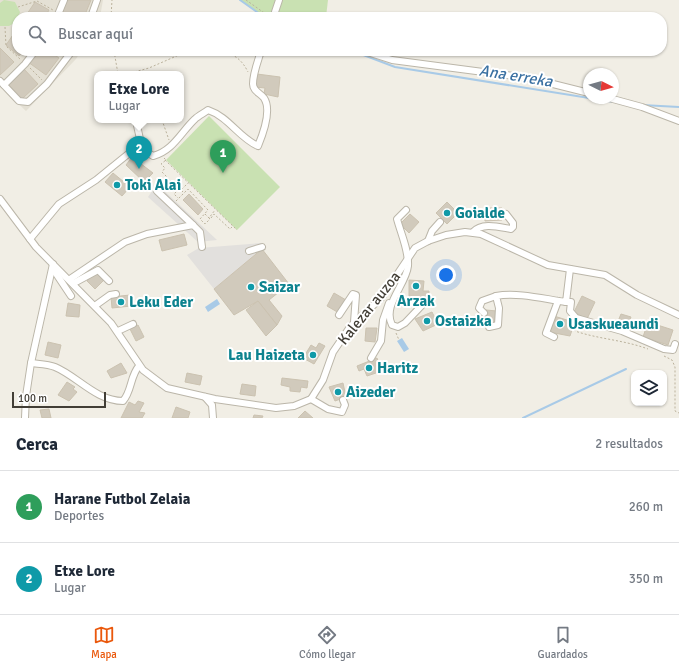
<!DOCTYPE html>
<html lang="es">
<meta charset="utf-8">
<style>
body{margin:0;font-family:Signika,sans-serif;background:#f6f6f7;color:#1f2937}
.controls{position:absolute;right:12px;bottom:12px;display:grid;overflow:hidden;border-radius:8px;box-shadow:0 1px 3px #0004}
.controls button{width:36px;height:36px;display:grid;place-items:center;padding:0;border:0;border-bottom:1px solid #e0e1e3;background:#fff;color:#1f2937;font:20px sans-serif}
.compass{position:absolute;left:583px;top:68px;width:36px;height:36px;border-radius:50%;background:#fff;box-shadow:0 1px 3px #0004;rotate:95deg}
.scale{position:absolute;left:12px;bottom:10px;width:94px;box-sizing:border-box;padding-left:4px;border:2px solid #423e36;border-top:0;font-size:11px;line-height:14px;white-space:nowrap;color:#423e36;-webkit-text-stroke:3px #fff;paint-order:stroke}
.you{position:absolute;left:446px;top:275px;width:14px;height:14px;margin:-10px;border:3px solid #fff;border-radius:50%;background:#1a73e8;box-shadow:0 0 0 6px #1a73e833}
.badge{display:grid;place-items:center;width:26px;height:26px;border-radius:50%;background:#ea580c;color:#fff;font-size:13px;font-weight:700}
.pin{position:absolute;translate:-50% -33px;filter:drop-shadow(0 1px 2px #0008)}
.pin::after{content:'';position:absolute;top:21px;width:14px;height:12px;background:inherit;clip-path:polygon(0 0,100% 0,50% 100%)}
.popup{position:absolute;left:94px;top:71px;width:90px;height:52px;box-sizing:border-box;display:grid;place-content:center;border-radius:8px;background:#fff;filter:drop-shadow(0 1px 3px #0005);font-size:13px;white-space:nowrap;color:#747a83}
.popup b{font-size:15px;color:#1f2937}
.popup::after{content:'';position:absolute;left:50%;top:100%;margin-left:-8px;border:8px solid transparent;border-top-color:#fff}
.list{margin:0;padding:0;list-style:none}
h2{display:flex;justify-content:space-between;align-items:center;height:52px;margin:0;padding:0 16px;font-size:17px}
h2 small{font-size:13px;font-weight:400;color:#747a83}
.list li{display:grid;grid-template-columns:26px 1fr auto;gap:12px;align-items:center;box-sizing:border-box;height:72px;padding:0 16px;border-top:1px solid #e0e1e3}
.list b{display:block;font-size:15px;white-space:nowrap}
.list p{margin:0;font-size:13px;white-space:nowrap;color:#747a83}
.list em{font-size:13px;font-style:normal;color:#747a83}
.icon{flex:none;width:22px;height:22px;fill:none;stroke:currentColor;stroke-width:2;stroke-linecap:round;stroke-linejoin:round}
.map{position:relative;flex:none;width:679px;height:418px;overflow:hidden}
.search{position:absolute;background:#fff;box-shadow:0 1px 3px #0004;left:12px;right:12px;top:12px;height:44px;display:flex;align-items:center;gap:10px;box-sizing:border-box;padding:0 14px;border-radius:16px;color:#747a83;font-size:15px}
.sheet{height:196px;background:#fff}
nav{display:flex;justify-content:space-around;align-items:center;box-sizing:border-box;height:56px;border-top:1px solid #e0e1e3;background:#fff;font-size:11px;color:#747a83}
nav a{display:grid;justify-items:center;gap:2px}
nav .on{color:#ea580c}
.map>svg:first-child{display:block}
</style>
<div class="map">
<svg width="679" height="418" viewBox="0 0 679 418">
<rect width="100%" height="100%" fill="#f1eee5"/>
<!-- residential -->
<path fill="#e4e0d4" d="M 0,0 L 103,0 L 100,17 L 17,17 L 17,51 L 81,51 L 76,59 L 26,111 L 0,86 Z"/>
<!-- green -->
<g fill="#c9e1b2">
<path d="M 4,0 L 15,2 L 20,12 L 16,22 L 9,26 L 0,26 L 0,3 Z"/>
<path d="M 240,0 L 328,0 L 326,17 L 264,17 Z"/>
<path d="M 209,116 L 280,187 L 237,230 L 166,160 Z"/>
</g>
<!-- parking -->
<g fill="#e2e0dd">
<path d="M 157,184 L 217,240 L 198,242 L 148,197 Z"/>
<path d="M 261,243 L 262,249 L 214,289 L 187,255 L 199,248 Z"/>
</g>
<!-- water -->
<g fill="#a8cae7">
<path d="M 217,299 L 220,304 L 208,312 L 205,307 Z"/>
<path d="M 402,338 L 409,349 L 404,352 L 397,341 Z"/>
</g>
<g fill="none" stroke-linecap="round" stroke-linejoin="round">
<!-- stream -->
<g stroke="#a8cae7" stroke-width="2">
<path d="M 240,0 L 264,17"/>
<path d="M 353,51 L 395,67 L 614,102"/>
<path d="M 642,105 L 679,107"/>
<path d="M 523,418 L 626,369"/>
</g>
</g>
<!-- building -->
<g fill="#d1cabc" stroke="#cbc2b0">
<path d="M 65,0 L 91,0 L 84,17 L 73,17 L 61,12 Z"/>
<path d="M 35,2 L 49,10 L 45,17 L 25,17 Z"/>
<path d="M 17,29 L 17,51 L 23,51 L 19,56 L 6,45 Z"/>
<path d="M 0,48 L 14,62 L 0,75 Z"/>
<path d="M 36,51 L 49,51 L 59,58 L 46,75 L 28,62 Z"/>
<path d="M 23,68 L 38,84 L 22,99 L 7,83 Z"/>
<path d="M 257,74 L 280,77 L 278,97 L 264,94 L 265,88 L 255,87 Z"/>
<path d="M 132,157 L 153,173 L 144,182 L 126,165 Z"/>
<path d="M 113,173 L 130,187 L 122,196 L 105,182 Z"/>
<path d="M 189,194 L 203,209 L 198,215 L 183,200 Z"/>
<path d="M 447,202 L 458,213 L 447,224 L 436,213 Z"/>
<path d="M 487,208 L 502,208 L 502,220 L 485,221 L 484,212 L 487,212 Z"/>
<path d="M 410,214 L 419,222 L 409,233 L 400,224 Z"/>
<path d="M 184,234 L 187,245 L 162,251 L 159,240 Z"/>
<path d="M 262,249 L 289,284 L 269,300 L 282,316 L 277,325 L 258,301 L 234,315 L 214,289 Z"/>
<path d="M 96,272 L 104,280 L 95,289 L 87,281 Z"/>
<path d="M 409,280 L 424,281 L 423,291 L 429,291 L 429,297 L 409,296 Z"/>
<path d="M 334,293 L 346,300 L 339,313 L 327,306 Z"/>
<path d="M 130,295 L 131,306 L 112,308 L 111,297 Z"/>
<path d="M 582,296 L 595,302 L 587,319 L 574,312 Z"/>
<path d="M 258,301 L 277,325 L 266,336 L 246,310 Z"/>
<path d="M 68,303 L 80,305 L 79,317 L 66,316 Z"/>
<path d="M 486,310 L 497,311 L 496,325 L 486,325 Z"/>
<path d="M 432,312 L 438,324 L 423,331 L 415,319 Z"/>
<path d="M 621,314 L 631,317 L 626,329 L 616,326 Z"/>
<path d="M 554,316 L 570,321 L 569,326 L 573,327 L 570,336 L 549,332 Z"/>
<path d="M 648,322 L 673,330 L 668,345 L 643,337 Z"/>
<path d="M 138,325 L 144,337 L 136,341 L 130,329 Z"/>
<path d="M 366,328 L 377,328 L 375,342 L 365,341 Z"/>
<path d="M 48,342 L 61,345 L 58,358 L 45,355 Z"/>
<path d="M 319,343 L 325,346 L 314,364 L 303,358 L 311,345 L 316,348 Z"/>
<path d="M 377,358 L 382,371 L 367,376 L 364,369 L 359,371 L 357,366 Z"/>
<path d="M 121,363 L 127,373 L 111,378 L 107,371 Z"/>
<path d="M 187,373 L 202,376 L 200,385 L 185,382 Z"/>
<path d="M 282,378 L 308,381 L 307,388 L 301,387 L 300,392 L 290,391 L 290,387 L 281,385 Z"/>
<path d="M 67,382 L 75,387 L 73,389 L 77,392 L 69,401 L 58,395 Z"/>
<path d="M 343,383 L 346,397 L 335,401 L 329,387 Z"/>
<path d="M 242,384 L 256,386 L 255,396 L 240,394 Z"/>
<path d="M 138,401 L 144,403 L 139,412 L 145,413 L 142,418 L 121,418 L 129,402 L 135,405 Z"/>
<path d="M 176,407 L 190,412 L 188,418 L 172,418 Z"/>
<path d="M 49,409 L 51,418 L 42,418 L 40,410 Z"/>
<path d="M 305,411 L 313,418 L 298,418 Z"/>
<path d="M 254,415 L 263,416 L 262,418 L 253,418 Z"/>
</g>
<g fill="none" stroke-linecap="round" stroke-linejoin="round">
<defs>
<g id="minor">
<path d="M 57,17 L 64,0"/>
<path d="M 91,17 L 97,0"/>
<path d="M 277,17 L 275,12 L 279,0"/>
<path d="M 364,51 L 392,60 L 529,78 L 589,93"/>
<path d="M 0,81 L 19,101 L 28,102 L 47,84 L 72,51"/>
<path d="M 4,85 L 25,64 L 35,51"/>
<path d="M 609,98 L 642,107 L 679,121"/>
<path d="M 138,146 L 153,156 C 173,151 181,132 195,119 C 198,116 204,113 208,110 C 229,117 239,138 258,146 C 263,134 272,110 264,98 C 260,93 253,91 253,84 C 253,73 258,61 261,51"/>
<path d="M 157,191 L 193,225"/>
<path d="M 0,199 L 36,247 L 111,323 L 143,370 L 167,388 L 215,399 L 276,408 L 294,406 L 311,399 L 323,380 L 333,352 L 350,327 L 382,297 L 415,248 L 428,241 L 446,235 L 465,232 L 481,234 L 548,265 L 605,275 L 637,295 L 679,315"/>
<path d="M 406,210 L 397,219 C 401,234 409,251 408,266 C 406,285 382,305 392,325 L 398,327 L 405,323 L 426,301"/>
<path d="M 473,232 C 482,222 499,227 511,229 L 513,227 L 513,223 L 506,214"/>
<path d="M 30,239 L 59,204 L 96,180 L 138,146 L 140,139 L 136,121"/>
<path d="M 428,241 L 432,231 L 440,222"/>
<path d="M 249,251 L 262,247"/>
<path d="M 53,265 L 55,272 L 71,296"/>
<path d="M 70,279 L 125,242 L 147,234 L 193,225 L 200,232 L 202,247"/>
<path d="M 74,283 L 98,270 L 109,281"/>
<path d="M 566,302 L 571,302 L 570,311 L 576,318 L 622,331 L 664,349 L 673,350 L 675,344"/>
<path d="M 96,305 L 110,295 L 116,294"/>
<path d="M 484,313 L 479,308 L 482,301 L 496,296"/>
<path d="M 339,315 L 353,294 L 356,295 L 354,322"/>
<path d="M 489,327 L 498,325 L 499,308 L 496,296 C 518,292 544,299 566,302 L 570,269"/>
<path d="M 118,331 L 133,324"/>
<path d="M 554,337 L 546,333 L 558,301"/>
<path d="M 371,358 L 381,341 L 383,320 L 389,303"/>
<path d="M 31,363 C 38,364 48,364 55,367 C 77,376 96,401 123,401 C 132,391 130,376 139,366"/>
<path d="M 205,397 L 212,405 L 213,418"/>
<path d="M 311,399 L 328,409 L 342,412 L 345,405 L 343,400"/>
<path d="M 25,418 L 26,396 L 31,363 L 53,264"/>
</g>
</defs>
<!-- minor casing -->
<use href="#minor" stroke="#bbb6a9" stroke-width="8"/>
<!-- path -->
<g stroke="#bbb29c" stroke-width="1" stroke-dasharray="2 2" stroke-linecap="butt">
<path d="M 246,0 L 270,17"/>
<path d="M 18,7 L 37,1 L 53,10"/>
<path d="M 111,17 L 112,0"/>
<path d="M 5,27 L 6,46 L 20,59"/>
<path d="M 59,51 L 63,54"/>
<path d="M 114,51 L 118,74"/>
<path d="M 224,51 C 236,56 242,60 248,72"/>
<path d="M 30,68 L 42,80"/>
<path d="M 127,74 L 149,68 L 188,51"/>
<path d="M 162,120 L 169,140"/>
<path d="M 164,158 L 166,160 L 161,164 L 165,168 L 162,172 L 179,189 L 174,194 L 178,198"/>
<path d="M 165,160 L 237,230"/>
<path d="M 183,192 L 181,190 L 188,183"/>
<path d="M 176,201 L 188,189 L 208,210 L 200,219 L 205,224 L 210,219 L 209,218"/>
<path d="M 205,214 L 209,218 L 215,210"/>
<path d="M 211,218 L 214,214 L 230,229 L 232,227"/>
<path d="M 571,322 L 575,331 C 598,339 624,340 648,349"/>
<path d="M 396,333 L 399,340"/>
<path d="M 664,356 L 672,360 L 675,367 L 675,411 L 679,413"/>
</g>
<!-- minor -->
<use href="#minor" stroke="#fff" stroke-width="6"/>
</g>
<!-- markers -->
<g fill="#0f9aa8" stroke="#fff" stroke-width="1.5">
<circle cx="117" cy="185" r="4"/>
<circle cx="447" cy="213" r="4"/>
<circle cx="416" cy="286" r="4"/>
<circle cx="251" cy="287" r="4"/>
<circle cx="121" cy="302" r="4"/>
<circle cx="427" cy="321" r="4"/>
<circle cx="560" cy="324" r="4"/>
<circle cx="313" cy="355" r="4"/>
<circle cx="369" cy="368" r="4"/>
<circle cx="338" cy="392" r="4"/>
</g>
<g text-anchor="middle" stroke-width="4" stroke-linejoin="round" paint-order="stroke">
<!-- culture labels -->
<g font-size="15" font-weight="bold" fill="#0d838f" stroke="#fff" text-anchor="start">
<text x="125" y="190">Toki Alai</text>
<text x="455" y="218">Goialde</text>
<text x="259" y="292">Saizar</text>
<text x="416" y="306" text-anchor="middle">Arzak</text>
<text x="129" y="307">Leku Eder</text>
<text x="435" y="326">Ostaizka</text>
<text x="568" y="329">Usaskueaundi</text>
<text x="305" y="360" text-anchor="end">Lau Haizeta</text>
<text x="377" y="373">Haritz</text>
<text x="346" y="397">Aizeder</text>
</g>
<!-- street labels -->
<g font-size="15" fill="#423e36" stroke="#fff">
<text transform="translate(369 308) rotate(-51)" y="5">Kalezar auzoa</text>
</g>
<!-- water labels -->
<g font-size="16" font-style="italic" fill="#3b71a2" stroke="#fff">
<text transform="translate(516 75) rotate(9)" y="6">Ana erreka</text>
</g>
</g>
</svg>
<div class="controls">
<button><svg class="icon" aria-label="layers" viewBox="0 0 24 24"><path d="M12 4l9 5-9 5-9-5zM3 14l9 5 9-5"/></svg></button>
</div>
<svg class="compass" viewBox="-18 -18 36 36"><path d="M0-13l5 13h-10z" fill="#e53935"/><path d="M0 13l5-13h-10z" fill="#747a83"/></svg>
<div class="scale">100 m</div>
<div class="you"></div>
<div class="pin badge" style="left:223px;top:173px;background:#2e9e5b">1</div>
<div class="pin badge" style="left:139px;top:169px;background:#0f9aa8">2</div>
<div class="popup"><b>Etxe Lore</b>Lugar</div>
<div class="search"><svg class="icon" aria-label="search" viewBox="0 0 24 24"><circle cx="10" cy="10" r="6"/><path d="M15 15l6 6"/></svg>Buscar aquí</div>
</div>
<section class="sheet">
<h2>Cerca<small>2 resultados</small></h2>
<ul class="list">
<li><span class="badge" style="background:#2e9e5b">1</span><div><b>Harane Futbol Zelaia</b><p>Deportes</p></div><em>260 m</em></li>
<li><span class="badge" style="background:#0f9aa8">2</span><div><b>Etxe Lore</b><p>Lugar</p></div><em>350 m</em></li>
</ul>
</section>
<nav>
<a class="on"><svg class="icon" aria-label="map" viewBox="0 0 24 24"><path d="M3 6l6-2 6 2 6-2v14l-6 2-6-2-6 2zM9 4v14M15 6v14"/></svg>Mapa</a>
<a><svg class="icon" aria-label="directions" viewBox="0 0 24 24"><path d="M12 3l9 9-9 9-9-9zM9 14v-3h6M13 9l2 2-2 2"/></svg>Cómo llegar</a>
<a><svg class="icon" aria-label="saved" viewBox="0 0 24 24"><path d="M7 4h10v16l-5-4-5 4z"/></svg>Guardados</a>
</nav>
